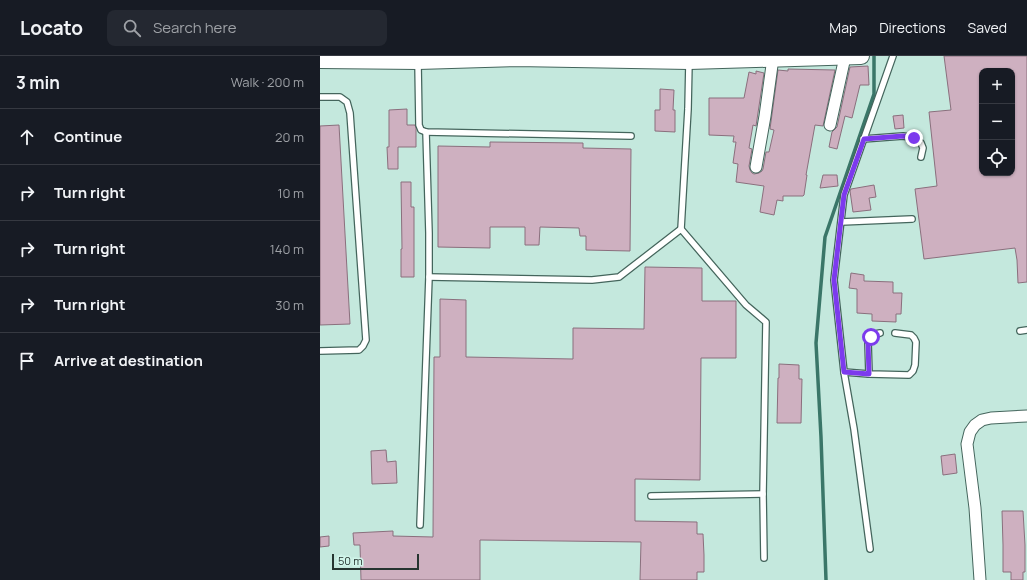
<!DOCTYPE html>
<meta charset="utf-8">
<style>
body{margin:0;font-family:Manrope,sans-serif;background:#242831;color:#f1f3f6}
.controls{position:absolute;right:12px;top:12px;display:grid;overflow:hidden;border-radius:8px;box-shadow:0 1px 3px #0004}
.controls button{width:36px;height:36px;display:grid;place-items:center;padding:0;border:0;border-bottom:1px solid #363941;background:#171b24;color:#f1f3f6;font:20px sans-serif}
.scale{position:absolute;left:12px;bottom:10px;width:87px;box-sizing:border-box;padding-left:4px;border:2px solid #263430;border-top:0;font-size:11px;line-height:14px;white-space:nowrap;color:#263430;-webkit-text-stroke:3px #d1f5ea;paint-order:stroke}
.stop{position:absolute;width:12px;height:12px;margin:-9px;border:3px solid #7c3aed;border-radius:50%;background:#fff}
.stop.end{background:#7c3aed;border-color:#fff;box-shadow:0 1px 4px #0008}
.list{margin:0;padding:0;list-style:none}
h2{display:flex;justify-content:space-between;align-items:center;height:52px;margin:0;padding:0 16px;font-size:17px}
h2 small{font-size:13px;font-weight:400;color:#9ea1a6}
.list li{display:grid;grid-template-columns:26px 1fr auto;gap:12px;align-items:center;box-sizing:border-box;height:56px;padding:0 16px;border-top:1px solid #363941}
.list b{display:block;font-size:15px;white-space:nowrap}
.list em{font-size:13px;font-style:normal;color:#9ea1a6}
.icon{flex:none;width:22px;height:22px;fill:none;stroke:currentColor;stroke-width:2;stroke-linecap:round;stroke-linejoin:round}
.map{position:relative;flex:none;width:707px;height:524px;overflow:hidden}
header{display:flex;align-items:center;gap:24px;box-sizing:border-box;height:56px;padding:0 20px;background:#171b24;border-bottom:1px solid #363941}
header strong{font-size:19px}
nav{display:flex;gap:22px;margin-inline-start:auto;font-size:14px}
.search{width:280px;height:36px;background:#242831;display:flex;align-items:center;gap:10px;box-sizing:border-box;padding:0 14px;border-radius:8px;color:#9ea1a6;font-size:15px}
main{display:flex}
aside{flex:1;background:#171b24}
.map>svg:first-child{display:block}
</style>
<header>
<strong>Locato</strong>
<div class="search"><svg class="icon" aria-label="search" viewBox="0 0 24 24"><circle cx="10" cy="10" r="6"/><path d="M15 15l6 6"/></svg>Search here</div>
<nav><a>Map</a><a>Directions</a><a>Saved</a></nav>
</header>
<main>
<aside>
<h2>3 min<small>Walk · 200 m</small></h2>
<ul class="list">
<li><svg class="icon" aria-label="ahead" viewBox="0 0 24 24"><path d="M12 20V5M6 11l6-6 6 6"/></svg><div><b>Continue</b></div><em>20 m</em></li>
<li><svg class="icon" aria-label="right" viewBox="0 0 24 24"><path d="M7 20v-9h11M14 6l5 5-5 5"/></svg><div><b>Turn right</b></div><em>10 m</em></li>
<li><svg class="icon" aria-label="right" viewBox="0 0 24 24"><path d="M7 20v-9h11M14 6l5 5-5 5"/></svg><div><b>Turn right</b></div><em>140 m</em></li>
<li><svg class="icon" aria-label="right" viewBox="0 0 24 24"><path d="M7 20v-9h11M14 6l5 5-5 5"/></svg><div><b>Turn right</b></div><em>30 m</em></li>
<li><svg class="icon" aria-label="arrive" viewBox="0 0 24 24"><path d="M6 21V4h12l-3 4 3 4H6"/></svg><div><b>Arrive at destination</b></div></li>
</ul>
</aside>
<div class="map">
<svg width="707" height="524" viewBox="0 0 707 524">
<rect width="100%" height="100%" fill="#c4e8dd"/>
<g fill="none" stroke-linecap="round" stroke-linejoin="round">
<!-- stream -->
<path stroke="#3a7668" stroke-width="3.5" d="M 506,524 L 501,381 L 496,287 L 505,181 L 554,38 L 554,0"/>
</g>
<!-- building -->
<g fill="#ceb0c0" stroke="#8a6f7d" fill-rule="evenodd">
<path d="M 624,0 L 707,0 L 707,226 L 698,227 L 697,204 L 695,192 L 604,203 L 595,133 L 617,130 L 609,56 L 631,54 ZM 662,15 L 692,15 L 692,117 L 662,117 Z"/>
<path d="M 548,10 L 549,29 L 540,29 L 532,62 L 525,60 L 517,93 L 509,91 L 512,76 L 517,71 L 530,11 Z"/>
<path d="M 468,13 L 515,14 L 503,70 L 495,69 L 486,119 L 487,119 L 484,139 L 483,140 L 463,140 L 463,145 L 457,144 L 454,159 L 440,156 L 444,130 L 416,126 L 418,108 L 413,107 L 416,86 L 413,86 L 414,80 L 389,79 L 389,42 L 424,42 L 429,16 L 436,18 L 436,15 L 444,17 L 436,70 L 433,69 L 429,92 L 432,93 L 429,110 L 430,114 L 432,117 L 434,118 L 439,117 L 442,115 L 443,113 L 446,96 L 449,96 L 454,74 L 450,73 L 458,14 L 468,15 Z"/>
<path d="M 340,33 L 354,34 L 353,54 L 355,54 L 355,76 L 335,75 L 335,54 L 340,54 Z"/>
<path d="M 87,53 L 87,69 L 95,69 L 96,72 L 96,91 L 78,91 L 78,113 L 68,113 L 67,91 L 69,91 L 69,54 Z"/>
<path d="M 583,59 L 584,72 L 575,73 L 573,60 Z"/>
<path d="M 19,69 L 30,268 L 0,269 L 0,70 Z"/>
<path d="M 170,86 L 263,87 L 263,92 L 311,93 L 310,195 L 266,194 L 266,180 L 260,180 L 259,172 L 220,171 L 219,189 L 205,189 L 205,171 L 170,171 L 170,192 L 118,191 L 118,90 L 170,91 Z"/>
<path d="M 503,119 L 517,119 L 518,130 L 500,132 Z"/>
<path d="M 81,126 L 91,126 L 91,151 L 94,151 L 94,221 L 81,221 L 81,193 L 82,193 Z"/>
<path d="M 554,129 L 556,141 L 549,142 L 551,154 L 533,156 L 530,135 L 531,133 Z"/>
<path d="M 325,211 L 382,212 L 382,245 L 416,245 L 416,302 L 381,302 L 380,424 L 315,423 L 315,465 L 377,466 L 377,478 L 383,478 L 384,499 L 384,516 L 377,516 L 377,524 L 320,524 L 321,486 L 160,484 L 160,524 L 41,524 L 40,489 L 34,489 L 33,477 L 73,475 L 73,480 L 113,481 L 114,301 L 120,301 L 120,243 L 146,244 L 146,301 L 253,303 L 253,272 L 324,273 Z"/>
<path d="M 531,217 L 544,219 L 544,225 L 573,226 L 573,237 L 582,237 L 581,258 L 576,258 L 576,266 L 552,265 L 552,258 L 537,257 L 537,233 L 529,232 Z"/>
<path d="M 459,308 L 479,309 L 479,323 L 482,323 L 481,367 L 457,367 L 458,322 L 459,322 Z"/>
<path d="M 66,394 L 67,406 L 76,405 L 77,427 L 52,428 L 51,395 Z"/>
<path d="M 635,398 L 637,417 L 623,419 L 621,400 Z"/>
<path d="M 682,455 L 703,455 L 705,489 L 705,516 L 703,516 L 703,524 L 691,524 L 691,516 L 683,516 L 683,489 Z"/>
<path d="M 9,480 L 9,490 L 0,491 L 0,481 Z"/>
</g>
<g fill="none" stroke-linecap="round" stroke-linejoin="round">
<defs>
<g id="service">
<path d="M 98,7 L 99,69 L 101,74 L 106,76 L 311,80"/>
<path d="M 0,41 L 20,41 L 27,46 L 30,57 L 46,284 L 43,290 L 39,294 L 0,295"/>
<path d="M 543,83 L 583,80 L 594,82 L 601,87 L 603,92 L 601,101"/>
<path d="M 521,166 L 592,163"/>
<path d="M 361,173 L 368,53 L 369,6"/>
<path d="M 109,221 L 272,224 L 299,221 L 361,173 L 426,249 L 446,266 L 443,438 L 444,502"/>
<path d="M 700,275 L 707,274"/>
<path d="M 524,316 L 549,318 L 589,319 L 593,315 L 595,309 L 596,286 L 594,282 L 591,279 L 575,277"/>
<path d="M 549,318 L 548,286 L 551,281 L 555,278 L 560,277"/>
<path d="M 331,440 L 443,438"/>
<path d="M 100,469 L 109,221 L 109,177 L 106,76"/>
<path d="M 550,493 L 534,373 L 524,316 L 514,224 L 524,139 L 573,0"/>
</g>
<g id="minor">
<path d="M 510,69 L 525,1"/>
<path d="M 436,111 L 445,60 L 453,2"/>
<path d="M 660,524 L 655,452 L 647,388 L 650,376 L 655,369 L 662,364 L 671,362 L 707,360"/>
</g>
<path id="secondary" d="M 0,4 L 98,5 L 196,2 L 369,5 L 541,0"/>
</defs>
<!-- service casing -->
<use href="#service" stroke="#44655c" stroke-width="8"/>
<!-- minor casing -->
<use href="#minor" stroke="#44655c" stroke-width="13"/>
<!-- secondary casing -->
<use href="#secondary" stroke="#44655c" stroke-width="18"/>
<!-- service -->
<use href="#service" stroke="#fff" stroke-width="5.5"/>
<!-- minor -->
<use href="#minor" stroke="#fff" stroke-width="11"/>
<!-- secondary -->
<use href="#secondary" stroke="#fff" stroke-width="16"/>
</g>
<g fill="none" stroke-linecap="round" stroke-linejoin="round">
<!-- route -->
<path stroke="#7c3aed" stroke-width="5" d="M 551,281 L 548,286 L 549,318 L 524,316 L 514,224 L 524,139 L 544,83 L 583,80 L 594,82"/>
</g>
</svg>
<div class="controls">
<button>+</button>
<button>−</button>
<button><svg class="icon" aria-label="locate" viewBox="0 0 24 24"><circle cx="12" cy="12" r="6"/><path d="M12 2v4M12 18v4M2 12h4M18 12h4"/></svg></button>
</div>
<div class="scale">50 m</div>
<div class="stop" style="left:551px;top:281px"></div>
<div class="stop end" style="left:594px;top:82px"></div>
</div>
</main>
